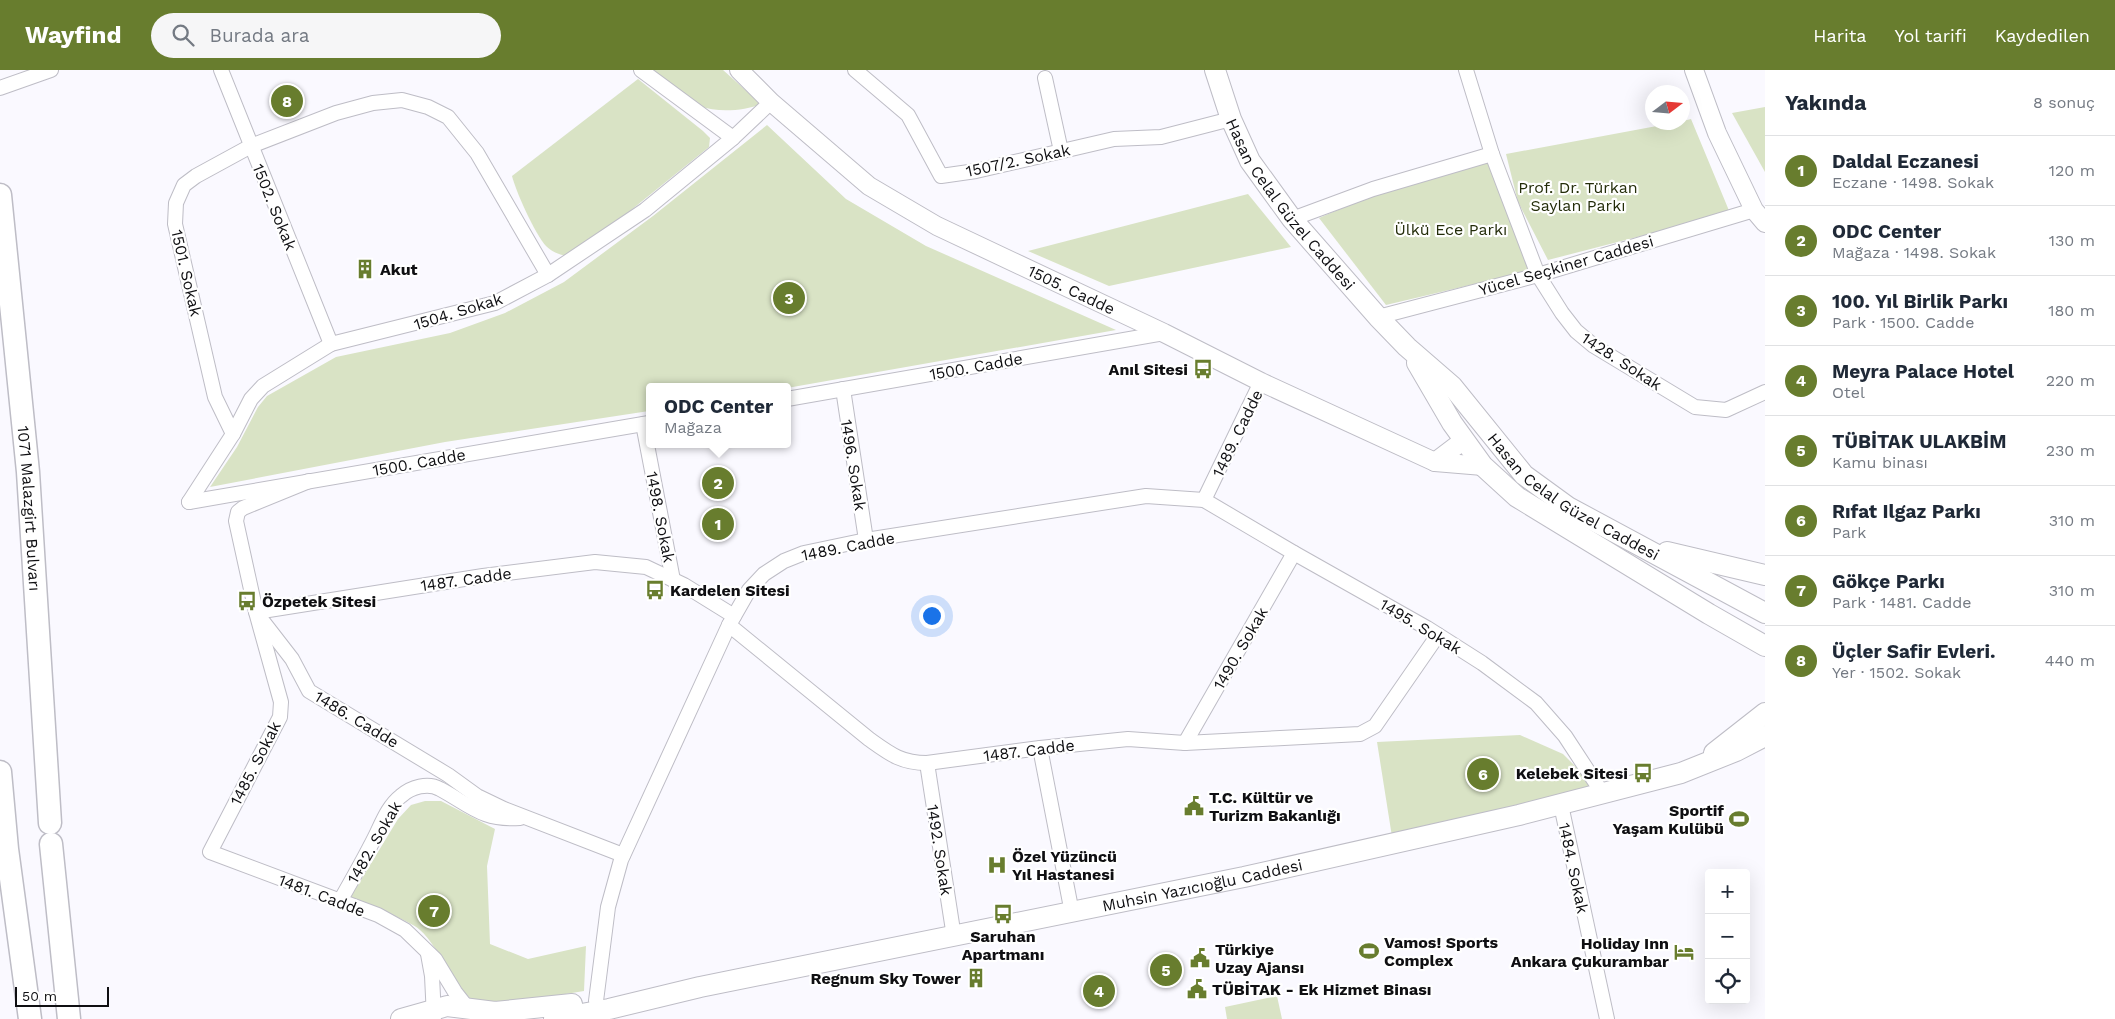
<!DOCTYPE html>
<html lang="tr">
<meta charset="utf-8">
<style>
body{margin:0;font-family:"Work Sans",sans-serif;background:#f6f6f7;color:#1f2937}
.controls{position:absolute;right:15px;bottom:15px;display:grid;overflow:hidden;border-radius:5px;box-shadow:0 5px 20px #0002}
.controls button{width:45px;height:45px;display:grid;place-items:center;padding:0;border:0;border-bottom:1px solid #e0e1e3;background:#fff;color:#1f2937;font:25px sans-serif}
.compass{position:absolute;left:1645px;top:15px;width:45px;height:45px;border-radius:50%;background:#fff;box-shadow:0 5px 20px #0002;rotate:74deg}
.scale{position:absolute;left:15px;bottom:12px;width:94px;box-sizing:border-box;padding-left:5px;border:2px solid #0f0f12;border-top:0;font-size:14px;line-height:18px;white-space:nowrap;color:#0f0f12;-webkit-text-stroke:4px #fff;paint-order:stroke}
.you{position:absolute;left:931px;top:545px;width:18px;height:18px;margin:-12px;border:4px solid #fff;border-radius:50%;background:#1a73e8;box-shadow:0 0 0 8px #1a73e833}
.badge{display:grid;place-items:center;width:32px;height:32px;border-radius:50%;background:#687d2e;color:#fff;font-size:16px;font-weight:700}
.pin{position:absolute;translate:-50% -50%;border:2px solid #fff;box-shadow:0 1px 5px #0006}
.popup{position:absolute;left:646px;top:313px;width:145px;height:65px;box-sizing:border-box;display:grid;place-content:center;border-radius:5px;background:#fff;filter:drop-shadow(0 1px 4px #0005);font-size:16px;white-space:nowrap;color:#747a83}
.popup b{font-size:19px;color:#1f2937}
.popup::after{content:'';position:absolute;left:50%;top:100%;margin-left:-10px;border:10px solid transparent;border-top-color:#fff}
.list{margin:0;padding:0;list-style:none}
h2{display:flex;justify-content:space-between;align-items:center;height:65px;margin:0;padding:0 20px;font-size:21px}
h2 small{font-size:16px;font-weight:400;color:#747a83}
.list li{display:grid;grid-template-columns:32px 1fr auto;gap:15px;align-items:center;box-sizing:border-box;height:70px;padding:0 20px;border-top:1px solid #e0e1e3}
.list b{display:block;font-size:19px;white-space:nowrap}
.list p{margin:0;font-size:16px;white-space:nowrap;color:#747a83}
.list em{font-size:16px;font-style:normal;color:#747a83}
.icon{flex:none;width:28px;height:28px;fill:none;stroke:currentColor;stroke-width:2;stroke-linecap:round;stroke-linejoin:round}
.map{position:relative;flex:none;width:1765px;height:949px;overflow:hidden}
header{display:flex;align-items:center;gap:30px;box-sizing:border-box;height:70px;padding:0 25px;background:#687d2e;color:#fff}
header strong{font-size:24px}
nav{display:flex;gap:28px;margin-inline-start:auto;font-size:18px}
.search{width:350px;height:45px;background:#f6f6f7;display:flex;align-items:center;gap:12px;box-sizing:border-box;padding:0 18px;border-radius:28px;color:#747a83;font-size:19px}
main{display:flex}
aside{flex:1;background:#fff}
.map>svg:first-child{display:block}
</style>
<header>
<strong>Wayfind</strong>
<div class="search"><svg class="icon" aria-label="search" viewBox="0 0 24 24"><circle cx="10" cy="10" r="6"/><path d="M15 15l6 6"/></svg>Burada ara</div>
<nav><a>Harita</a><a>Yol tarifi</a><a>Kaydedilen</a></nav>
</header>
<main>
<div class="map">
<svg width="1765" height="949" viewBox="0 0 1765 949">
<rect width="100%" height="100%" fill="#faf9ff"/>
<!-- green -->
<g fill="#d9e3c5">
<path d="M 653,0 L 723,0 L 761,34 C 744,41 717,43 700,36 C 688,31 665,9 653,0 Z"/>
<path d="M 638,9 L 703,61 L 710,68 L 709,77 L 599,166 L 566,186 C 558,184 552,182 546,176 C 535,164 516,122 512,106 Z"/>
<path d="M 1765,37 L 1765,102 L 1732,43 Z"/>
<path d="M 1691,49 L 1730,143 L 1548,190 L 1518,132 L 1506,84 L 1673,53 L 1682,52 L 1683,51 Z"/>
<path d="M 767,55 L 846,129 L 926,176 L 1116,260 L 787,318 L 649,317 L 649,341 L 445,372 L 210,417 L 237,377 L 258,337 L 267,326 L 336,287 L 450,263 L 505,243 L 564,212 L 653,146 Z"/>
<path d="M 1488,87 L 1533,200 L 1386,235 L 1319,148 L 1396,115 Z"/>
<path d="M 1248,124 L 1291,177 L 1109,216 L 1028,181 Z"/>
<path d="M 1520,665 L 1563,684 L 1603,724 L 1393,773 L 1377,672 Z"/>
<path d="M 425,731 L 441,731 L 495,759 L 487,796 L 490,874 L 528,889 L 586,876 L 584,921 L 486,937 C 460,933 441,878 420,860 C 410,850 365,835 350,828 L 398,749 L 411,735 Z"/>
<path d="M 1277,926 L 1282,949 L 1227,949 L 1225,937 Z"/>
</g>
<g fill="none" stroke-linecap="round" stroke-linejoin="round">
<defs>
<g id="minor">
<path d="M 221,0 L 331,274"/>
<path d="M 641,0 L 733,68"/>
<path d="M 855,0 L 908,45 L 941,106 L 976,101 L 1114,69 L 1161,67 L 1231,49"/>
<path d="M 1466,0 L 1492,84 L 1538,205 L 1562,243 L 1576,261 L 1594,276 L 1695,337 L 1726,340 L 1765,322"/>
<path d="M 1045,8 L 1061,81"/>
<path d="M 0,18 L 51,0"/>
<path d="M 1292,149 L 1373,119 L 1492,84"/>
<path d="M 1378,247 L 1538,205 L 1754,140"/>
<path d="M 843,319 L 866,470"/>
<path d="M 787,329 L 1164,263"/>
<path d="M 643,354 L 673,510"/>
<path d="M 233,364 L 215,327 L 175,154 L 176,133 L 184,115 L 196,106 L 251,76 L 336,43 L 373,33 L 402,30 L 428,37 L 448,47 L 477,83 L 548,205"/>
<path d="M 309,411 L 243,438 L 238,442 L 236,451 L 256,542 L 281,632 L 280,647 L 210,782 L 378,845 L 405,860 L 435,889 L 455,922 L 470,941"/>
<path d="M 1204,430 L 1294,483 L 1427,558 L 1482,593 L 1536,633 L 1565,666 L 1603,724"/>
<path d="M 189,432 L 233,364 L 251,329 L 263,316 L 331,274 L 495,233 L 548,205 L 645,140 L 733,68 L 771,32"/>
<path d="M 189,432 L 649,353"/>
<path d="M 256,542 L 483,506 L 595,492 L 646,497 L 684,515 L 734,546"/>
<path d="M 261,549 L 292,589 L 309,621 L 448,705 L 477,726 L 504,739 L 623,785"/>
<path d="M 729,555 L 869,669 C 890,684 901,693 927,693 L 1040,678 L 1128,669 L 1185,673 L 1360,664 L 1375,656 L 1438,565"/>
<path d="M 1185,673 L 1294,483"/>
<path d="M 1040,678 L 1072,843"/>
<path d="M 927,693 L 954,867"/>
<path d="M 1561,735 L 1607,949"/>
<path d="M 340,831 C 352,810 364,789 375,767 C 382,753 388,736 401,726 C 411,717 428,712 440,719 C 470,735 482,751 520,748"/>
<path d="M 428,884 L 432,906 L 434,947"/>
<path d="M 596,931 L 608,837 L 621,790 L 729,555 L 749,520 L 764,504 L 784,491 L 804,483 L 866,470 L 1146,426 L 1204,430 L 1261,312"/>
</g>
<g id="tertiary">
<path id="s1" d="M 739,0 L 771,32 L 869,116 L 937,156 L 1164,263 L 1261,312 L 1435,392 L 1483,396"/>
<path d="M 1694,0 L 1717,63 L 1754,140 L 1765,153"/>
<path d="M 1435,392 L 1464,370"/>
</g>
<g id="secondary">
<path id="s2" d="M 1215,0 L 1231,49 L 1250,91 L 1292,149 L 1378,247 L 1407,277 L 1452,316 L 1524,405 L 1568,437 L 1765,543"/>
<path d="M 1417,293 L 1452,353 L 1483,396 L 1517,427 L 1709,544 L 1765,576"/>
<path d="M 1667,482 L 1765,505"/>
<path d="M 1714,683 L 1765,643"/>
<path d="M 401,949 L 447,936 L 495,942 L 572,934"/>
<path id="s3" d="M 554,949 L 609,939 L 700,917 L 1244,807 L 1519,745 L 1681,703 L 1736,681 L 1765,666"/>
</g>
<g id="primary">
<path id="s4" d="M 0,125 L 28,402 L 50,753"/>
<path d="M 0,702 L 7,779 L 30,949"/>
<path d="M 51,774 L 69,949"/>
</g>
</defs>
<!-- minor casing -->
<use href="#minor" stroke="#bebdc6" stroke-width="16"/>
<!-- tertiary casing -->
<use href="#tertiary" stroke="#bebdc6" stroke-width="20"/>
<!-- secondary casing -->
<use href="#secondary" stroke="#bebdc6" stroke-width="22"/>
<!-- primary casing -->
<use href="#primary" stroke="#bebdc6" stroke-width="25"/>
<!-- minor -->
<use href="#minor" stroke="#fff" stroke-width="14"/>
<!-- tertiary -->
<use href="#tertiary" stroke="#fff" stroke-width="18"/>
<!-- secondary -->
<use href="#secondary" stroke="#fff" stroke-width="20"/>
<!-- primary -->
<use href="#primary" stroke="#fff" stroke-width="22"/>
</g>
<!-- icons -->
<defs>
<symbol id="building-bare" viewBox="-9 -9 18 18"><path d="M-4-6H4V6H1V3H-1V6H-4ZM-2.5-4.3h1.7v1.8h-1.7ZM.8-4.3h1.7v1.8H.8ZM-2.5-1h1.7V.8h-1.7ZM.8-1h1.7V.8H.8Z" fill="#687d2e" stroke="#fff" stroke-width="2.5" paint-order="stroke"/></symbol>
<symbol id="bus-bare" viewBox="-9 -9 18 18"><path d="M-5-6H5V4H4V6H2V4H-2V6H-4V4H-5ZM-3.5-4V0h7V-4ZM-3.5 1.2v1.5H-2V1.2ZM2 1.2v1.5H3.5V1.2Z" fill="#687d2e" stroke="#fff" stroke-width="2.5" paint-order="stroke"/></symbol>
<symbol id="civic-bare" viewBox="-9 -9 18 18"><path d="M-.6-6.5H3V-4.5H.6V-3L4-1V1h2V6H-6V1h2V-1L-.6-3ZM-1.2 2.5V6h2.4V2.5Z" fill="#687d2e" stroke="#fff" stroke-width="2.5" paint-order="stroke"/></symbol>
<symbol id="stadium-bare" viewBox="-9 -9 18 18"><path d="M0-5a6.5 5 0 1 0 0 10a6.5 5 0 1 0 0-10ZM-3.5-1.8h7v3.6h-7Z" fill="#687d2e" stroke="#fff" stroke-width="2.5" paint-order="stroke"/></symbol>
<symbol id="hospital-bare" viewBox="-9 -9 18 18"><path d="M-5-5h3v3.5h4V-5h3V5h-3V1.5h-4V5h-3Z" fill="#687d2e" stroke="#fff" stroke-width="2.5" paint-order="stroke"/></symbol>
<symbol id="hotel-bare" viewBox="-9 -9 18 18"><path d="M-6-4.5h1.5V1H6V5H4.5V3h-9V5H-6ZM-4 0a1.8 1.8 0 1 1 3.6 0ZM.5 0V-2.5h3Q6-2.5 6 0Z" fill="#687d2e" stroke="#fff" stroke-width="2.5" paint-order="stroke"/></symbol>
</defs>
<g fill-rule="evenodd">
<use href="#building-bare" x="351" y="185" width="28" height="28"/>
<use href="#bus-bare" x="1189" y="285" width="28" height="28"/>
<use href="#bus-bare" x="641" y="506" width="28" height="28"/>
<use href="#bus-bare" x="233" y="517" width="28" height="28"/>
<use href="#bus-bare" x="1629" y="689" width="28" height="28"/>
<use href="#civic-bare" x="1180" y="722" width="28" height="28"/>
<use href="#stadium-bare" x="1725" y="735" width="28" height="28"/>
<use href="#hospital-bare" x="983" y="781" width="28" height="28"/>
<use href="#bus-bare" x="989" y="830" width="28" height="28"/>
<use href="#stadium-bare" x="1355" y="867" width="28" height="28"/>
<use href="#hotel-bare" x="1670" y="868" width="28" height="28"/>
<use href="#civic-bare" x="1186" y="874" width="28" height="28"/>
<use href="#building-bare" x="962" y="894" width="28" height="28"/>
<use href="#civic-bare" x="1183" y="905" width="28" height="28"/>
</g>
<g text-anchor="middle" stroke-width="4.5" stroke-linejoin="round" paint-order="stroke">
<!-- street labels -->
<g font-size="16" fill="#0f0f12" stroke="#fff">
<text transform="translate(1018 90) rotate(-12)" y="6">1507/2. Sokak</text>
<text dy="6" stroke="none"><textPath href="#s2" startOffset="156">Hasan Celal Güzel Caddesi</textPath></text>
<text transform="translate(275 137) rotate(68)" y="6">1502. Sokak</text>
<text transform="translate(1566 195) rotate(-16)" y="6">Yücel Seçkiner Caddesi</text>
<text transform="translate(187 203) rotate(77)" y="6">1501. Sokak</text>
<text dy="6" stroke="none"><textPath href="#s1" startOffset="402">1505. Cadde</textPath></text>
<text transform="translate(458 241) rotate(-17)" y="6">1504. Sokak</text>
<text transform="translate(1622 291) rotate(33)" y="6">1428. Sokak</text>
<text transform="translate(976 296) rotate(-10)" y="6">1500. Cadde</text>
<text transform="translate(1237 363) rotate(-64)" y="6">1489. Cadde</text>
<text transform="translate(419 392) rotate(-10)" y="6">1500. Cadde</text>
<text transform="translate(854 395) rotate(81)" y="6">1496. Sokak</text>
<text dy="6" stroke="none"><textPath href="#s2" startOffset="568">Hasan Celal Güzel Caddesi</textPath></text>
<text dy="6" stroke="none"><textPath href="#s4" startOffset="315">1071 Malazgirt Bulvarı</textPath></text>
<text transform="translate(661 447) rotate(79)" y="6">1498. Sokak</text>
<text transform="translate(848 476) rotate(-11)" y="6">1489. Cadde</text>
<text transform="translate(466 509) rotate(-8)" y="6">1487. Cadde</text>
<text transform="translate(1421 556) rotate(31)" y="6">1495. Sokak</text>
<text transform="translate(1240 578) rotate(-60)" y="6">1490. Sokak</text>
<text transform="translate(357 649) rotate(31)" y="6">1486. Cadde</text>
<text transform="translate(1029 680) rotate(-7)" y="6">1487. Cadde</text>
<text transform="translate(255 693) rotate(-63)" y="6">1485. Sokak</text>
<text transform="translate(374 772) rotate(-60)" y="6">1482. Sokak</text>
<text transform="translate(940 780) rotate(81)" y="6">1492. Sokak</text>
<text transform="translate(1574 798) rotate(78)" y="6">1484. Sokak</text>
<text dy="6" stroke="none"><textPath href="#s3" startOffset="662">Muhsin Yazıcıoğlu Caddesi</textPath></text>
<text transform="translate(322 825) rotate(21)" y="6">1481. Cadde</text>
</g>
<!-- park labels -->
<g font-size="16" fill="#242d0a" stroke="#fff">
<text x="1578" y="123">Prof. Dr. Türkan<tspan x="1578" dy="18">Saylan Parkı</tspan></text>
<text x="1451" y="165">Ülkü Ece Parkı</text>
</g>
<!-- poi labels -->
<g font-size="16" font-weight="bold" fill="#0f0f12" stroke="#fff" text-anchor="start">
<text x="380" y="205">Akut</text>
<text x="1188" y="305" text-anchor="end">Anıl Sitesi</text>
<text x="670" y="526">Kardelen Sitesi</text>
<text x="262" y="537">Özpetek Sitesi</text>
<text x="1628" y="709" text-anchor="end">Kelebek Sitesi</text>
<text x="1209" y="733">T.C. Kültür ve<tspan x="1209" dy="18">Turizm Bakanlığı</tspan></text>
<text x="1724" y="746" text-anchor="end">Sportif<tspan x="1724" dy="18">Yaşam Kulübü</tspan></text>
<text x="1012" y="792">Özel Yüzüncü<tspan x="1012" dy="18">Yıl Hastanesi</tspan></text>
<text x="1003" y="872" text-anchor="middle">Saruhan<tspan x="1003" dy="18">Apartmanı</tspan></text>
<text x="1384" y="878">Vamos! Sports<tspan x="1384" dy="18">Complex</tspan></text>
<text x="1669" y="879" text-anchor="end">Holiday Inn<tspan x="1669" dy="18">Ankara Çukurambar</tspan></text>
<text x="1215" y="885">Türkiye<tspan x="1215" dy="18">Uzay Ajansı</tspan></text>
<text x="961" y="914" text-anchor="end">Regnum Sky Tower</text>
<text x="1212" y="925">TÜBİTAK - Ek Hizmet Binası</text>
</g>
</g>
</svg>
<div class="controls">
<button>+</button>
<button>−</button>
<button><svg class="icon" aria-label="locate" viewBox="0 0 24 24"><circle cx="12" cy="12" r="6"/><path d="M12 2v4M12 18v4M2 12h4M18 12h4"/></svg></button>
</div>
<svg class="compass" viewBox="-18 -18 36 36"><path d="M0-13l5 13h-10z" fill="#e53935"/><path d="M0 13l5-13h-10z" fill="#747a83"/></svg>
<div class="scale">50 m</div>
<div class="you"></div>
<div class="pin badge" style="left:718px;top:454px">1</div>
<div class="pin badge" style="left:718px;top:413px">2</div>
<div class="popup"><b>ODC Center</b>Mağaza</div>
<div class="pin badge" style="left:789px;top:228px">3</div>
<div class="pin badge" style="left:1099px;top:921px">4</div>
<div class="pin badge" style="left:1166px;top:900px">5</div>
<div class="pin badge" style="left:1483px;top:704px">6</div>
<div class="pin badge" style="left:434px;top:841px">7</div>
<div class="pin badge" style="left:287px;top:31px">8</div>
</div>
<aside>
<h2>Yakında<small>8 sonuç</small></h2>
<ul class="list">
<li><span class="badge">1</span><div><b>Daldal Eczanesi</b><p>Eczane · 1498. Sokak</p></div><em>120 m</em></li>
<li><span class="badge">2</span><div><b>ODC Center</b><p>Mağaza · 1498. Sokak</p></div><em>130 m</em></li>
<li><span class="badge">3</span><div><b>100. Yıl Birlik Parkı</b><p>Park · 1500. Cadde</p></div><em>180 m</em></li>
<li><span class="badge">4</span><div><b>Meyra Palace Hotel</b><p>Otel</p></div><em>220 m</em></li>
<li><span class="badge">5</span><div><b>TÜBİTAK ULAKBİM</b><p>Kamu binası</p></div><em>230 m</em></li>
<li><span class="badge">6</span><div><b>Rıfat Ilgaz Parkı</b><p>Park</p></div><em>310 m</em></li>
<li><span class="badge">7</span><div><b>Gökçe Parkı</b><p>Park · 1481. Cadde</p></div><em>310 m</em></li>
<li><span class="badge">8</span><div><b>Üçler Safir Evleri.</b><p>Yer · 1502. Sokak</p></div><em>440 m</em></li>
</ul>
</aside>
</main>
